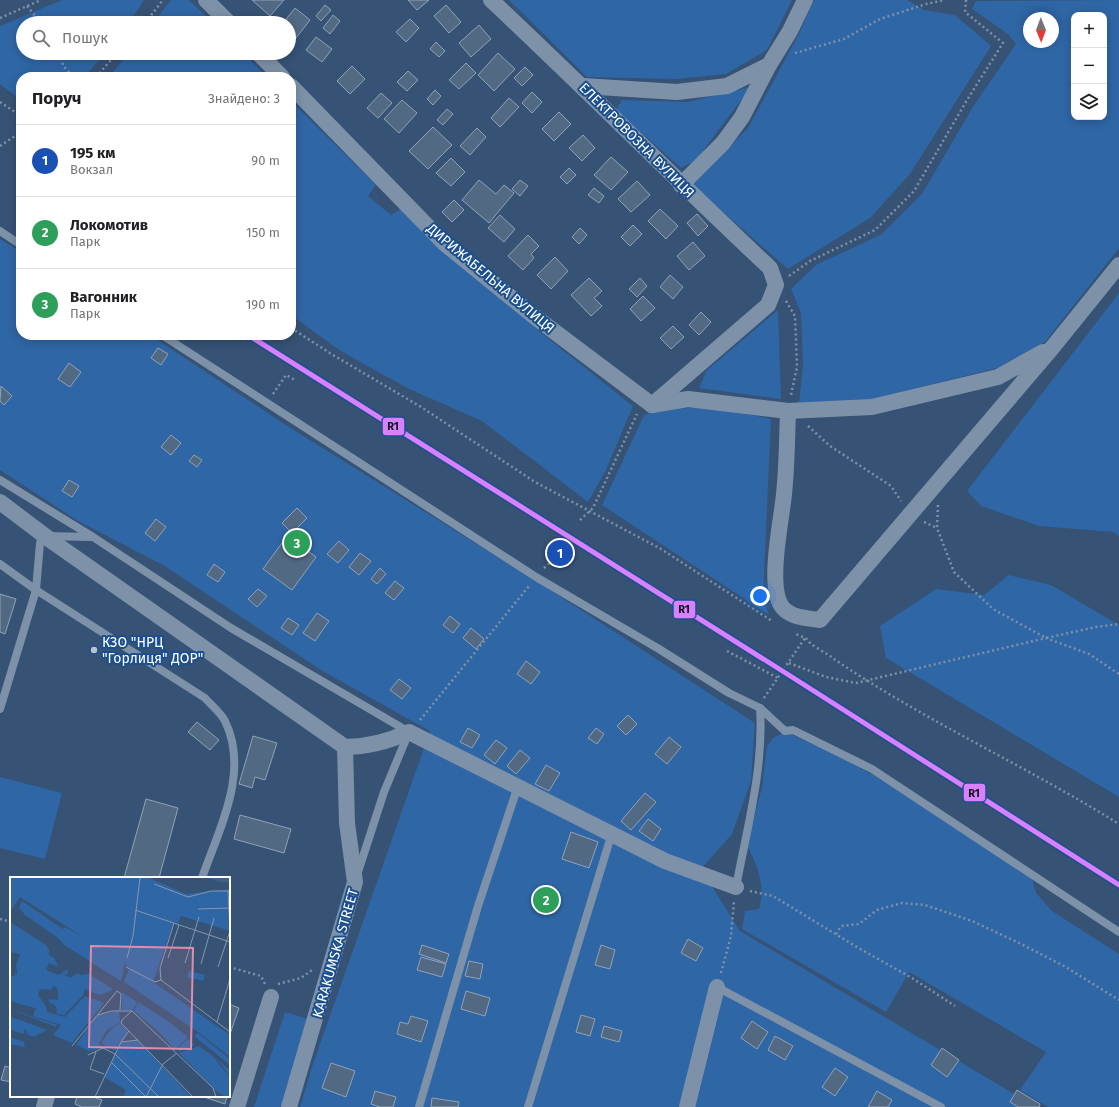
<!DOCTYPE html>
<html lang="uk">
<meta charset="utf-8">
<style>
body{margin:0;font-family:"Fira Sans",sans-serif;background:#f6f6f6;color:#202124}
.controls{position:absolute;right:12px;top:12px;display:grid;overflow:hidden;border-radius:8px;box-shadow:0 2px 10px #0003}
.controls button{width:36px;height:36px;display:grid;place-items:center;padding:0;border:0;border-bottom:1px solid #e0e0e0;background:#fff;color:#202124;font:20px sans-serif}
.compass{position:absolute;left:1023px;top:12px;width:36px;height:36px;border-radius:50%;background:#fff;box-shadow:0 2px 10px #0003;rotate:179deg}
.you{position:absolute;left:760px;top:596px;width:14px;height:14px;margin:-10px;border:3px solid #fff;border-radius:50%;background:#1a73e8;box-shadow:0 0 0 6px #1a73e833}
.badge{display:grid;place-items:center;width:26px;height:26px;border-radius:50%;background:#db2777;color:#fff;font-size:13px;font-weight:700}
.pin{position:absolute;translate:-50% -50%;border:2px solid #fff;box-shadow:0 1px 4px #0006}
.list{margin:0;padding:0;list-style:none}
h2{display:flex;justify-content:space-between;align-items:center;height:52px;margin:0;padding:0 16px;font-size:17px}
h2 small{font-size:13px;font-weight:400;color:#757577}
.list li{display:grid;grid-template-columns:26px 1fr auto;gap:12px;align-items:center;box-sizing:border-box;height:72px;padding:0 16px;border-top:1px solid #e0e0e0}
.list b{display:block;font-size:15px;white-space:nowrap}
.list p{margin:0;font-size:13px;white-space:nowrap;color:#757577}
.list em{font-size:13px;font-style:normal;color:#757577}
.icon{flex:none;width:22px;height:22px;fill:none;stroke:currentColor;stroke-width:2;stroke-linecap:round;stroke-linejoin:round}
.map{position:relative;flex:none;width:1119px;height:1107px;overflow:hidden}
.search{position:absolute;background:#fff;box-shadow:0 2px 10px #0003;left:16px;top:16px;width:280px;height:44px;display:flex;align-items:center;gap:10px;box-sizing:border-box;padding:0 14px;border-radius:22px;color:#757577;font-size:15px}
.panel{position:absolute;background:#fff;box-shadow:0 2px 10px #0003;left:16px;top:72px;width:280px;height:268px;border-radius:16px}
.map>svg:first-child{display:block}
</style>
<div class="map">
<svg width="1119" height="1107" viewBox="0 0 1119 1107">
<rect width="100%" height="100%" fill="#365274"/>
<!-- green -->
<g fill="#2f66a5" fill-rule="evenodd">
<path d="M 62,0 L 144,0 L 129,23 L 23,23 L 23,53 L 106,53 L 84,77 L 21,77 L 21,100 L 0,84 L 0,26 Z"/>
<path d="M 171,0 L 189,0 L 213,23 L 153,23 Z"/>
<path d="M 509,0 L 792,0 L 767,50 L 726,74 L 677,79 L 587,77 Z"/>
<path d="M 814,0 L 907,0 L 924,10 L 955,15 L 991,46 L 910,174 L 870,218 L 788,269 L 692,185 L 748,128 L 799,34 Z"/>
<path d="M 1119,0 L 1119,248 L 1045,342 L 997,368 L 869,400 L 799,404 L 803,365 L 801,313 L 791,289 L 816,265 L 882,234 L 922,194 L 974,105 L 1016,44 L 1008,34 L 972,9 L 976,1 ZM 1074,15 L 1104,15 L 1104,117 L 1074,117 ZM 1029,18 L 1053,18 L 1053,42 L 1029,42 Z"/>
<path d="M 129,53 L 243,53 L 267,77 L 109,77 Z"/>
<path d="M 751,87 L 696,160 L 681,168 L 616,110 L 622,100 L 687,102 Z"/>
<path d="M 291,101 L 376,185 L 368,196 L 391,215 L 402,208 L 535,328 L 633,406 L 606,470 L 588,502 L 482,421 L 409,389 L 339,350 L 291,315 Z"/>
<path d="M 0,239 L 21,252 L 21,335 L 150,335 L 289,427 L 541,584 L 755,723 L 751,781 L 732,834 L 701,869 L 740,931 L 1036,1107 L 300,1107 L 313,1064 L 430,731 L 324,672 L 163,565 L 78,521 L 0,470 Z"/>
<path d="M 1119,293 L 1119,536 L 1113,532 L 1039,526 L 981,506 L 967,491 Z"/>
<path d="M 778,310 L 781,399 L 699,388 L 707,370 Z"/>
<path d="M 714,407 L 771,419 L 763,598 L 769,615 L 602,505 L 644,415 L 661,409 Z"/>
<path d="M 1009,575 L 1051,585 L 1119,625 L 1119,797 L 886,658 L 880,626 L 936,589 L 984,595 Z"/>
<path d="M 788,733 C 874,769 953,824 1031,874 L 1036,893 L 1052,911 L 1119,954 L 1119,1107 L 1048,1107 L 1020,1090 L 1046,1052 L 909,972 L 886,1012 L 742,929 L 745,911 L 759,909 C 766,886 757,865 747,845 L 762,787 L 767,746 L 773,738 L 781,734 Z"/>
<path d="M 0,777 L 62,793 L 45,859 L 0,848 Z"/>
<path d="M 285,1012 L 308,1019 L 281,1107 L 254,1107 Z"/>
</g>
<!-- building -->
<g fill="#526984" stroke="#92a2b6">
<path d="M 252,0 L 284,0 L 270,16 Z"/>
<path d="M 408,0 L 429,0 L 417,10 Z"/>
<path d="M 325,5 L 331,10 L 321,21 L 316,16 Z"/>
<path d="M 446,5 L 461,22 L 449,33 L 434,16 Z"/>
<path d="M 295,8 L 310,20 L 296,38 L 289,33 L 289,23 L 283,23 Z"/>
<path d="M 333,15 L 340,21 L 330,34 L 323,28 Z"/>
<path d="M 410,19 L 419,28 L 406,42 L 396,32 Z"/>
<path d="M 479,25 L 491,39 L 471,57 L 459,43 Z"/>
<path d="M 316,37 L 332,49 L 322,62 L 306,50 Z"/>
<path d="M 436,42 L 445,51 L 439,57 L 430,49 Z"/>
<path d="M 498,53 L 515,69 L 494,91 L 478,75 Z"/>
<path d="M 466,63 L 476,73 L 459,89 L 449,80 Z"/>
<path d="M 352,66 L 365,79 L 350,94 L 337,81 Z"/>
<path d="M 525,67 L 533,75 L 522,86 L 514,78 Z"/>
<path d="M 408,71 L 418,80 L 407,91 L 397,82 Z"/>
<path d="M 435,90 L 441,96 L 433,105 L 427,99 Z"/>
<path d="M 532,92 L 542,102 L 532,113 L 522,103 Z"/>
<path d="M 381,93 L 392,103 L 378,118 L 367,108 Z"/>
<path d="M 509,98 L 519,107 L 500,127 L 491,118 Z"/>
<path d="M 402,100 L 417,113 L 399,133 L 384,119 Z"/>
<path d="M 447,109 L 453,114 L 443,125 L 437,120 Z"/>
<path d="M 559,112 L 571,124 L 554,141 L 542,129 Z"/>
<path d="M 433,127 L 452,145 L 428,169 L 409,151 Z"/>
<path d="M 477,128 L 486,137 L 470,155 L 460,146 Z"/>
<path d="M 583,135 L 595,148 L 582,161 L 569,148 Z"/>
<path d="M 611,157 L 628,172 L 611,190 L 594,175 Z"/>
<path d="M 451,158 L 465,172 L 451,186 L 436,173 Z"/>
<path d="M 569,168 L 576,175 L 567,184 L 560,177 Z"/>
<path d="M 479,180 L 496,194 L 504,185 L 514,193 L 489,223 L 462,200 Z"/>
<path d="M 520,180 L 528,186 L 520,196 L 512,189 Z"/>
<path d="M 637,181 L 650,195 L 631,212 L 618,199 Z"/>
<path d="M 594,188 L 604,196 L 599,203 L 588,195 Z"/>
<path d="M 454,200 L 464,210 L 452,222 L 442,212 Z"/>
<path d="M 660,209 L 678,226 L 666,239 L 648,221 Z"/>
<path d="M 697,214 L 708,226 L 698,236 L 687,223 Z"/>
<path d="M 500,215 L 515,229 L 504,242 L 488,228 Z"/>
<path d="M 633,225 L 642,234 L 630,246 L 621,237 Z"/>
<path d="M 580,228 L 587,235 L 579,244 L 572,237 Z"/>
<path d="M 528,235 L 539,246 L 531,254 L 534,258 L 523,270 L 508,256 Z"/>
<path d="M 693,242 L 705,256 L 689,270 L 677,256 Z"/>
<path d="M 555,257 L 568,271 L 551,289 L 537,275 Z"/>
<path d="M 670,275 L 683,287 L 673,299 L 660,287 Z"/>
<path d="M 589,278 L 602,291 L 594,298 L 602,306 L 591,316 L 571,295 Z"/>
<path d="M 640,278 L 647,286 L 637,297 L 629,289 Z"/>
<path d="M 643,296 L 655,308 L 641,321 L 630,309 Z"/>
<path d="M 701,312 L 711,322 L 699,335 L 689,325 Z"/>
<path d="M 673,326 L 684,337 L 671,349 L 660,338 Z"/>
<path d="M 158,348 L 168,354 L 161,365 L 151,358 Z"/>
<path d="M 69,363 L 81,372 L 70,387 L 58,379 Z"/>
<path d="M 1,386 L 12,396 L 4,405 L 0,401 Z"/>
<path d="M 171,435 L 181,443 L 171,455 L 161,447 Z"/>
<path d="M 194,455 L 202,460 L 197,467 L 189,461 Z"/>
<path d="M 69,480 L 79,486 L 72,497 L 62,491 Z"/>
<path d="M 297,508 L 307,518 L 292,533 L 282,523 Z"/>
<path d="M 156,519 L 166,527 L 155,541 L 145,533 Z"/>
<path d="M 287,536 L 316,557 L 292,590 L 263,569 Z"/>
<path d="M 339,541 L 349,550 L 338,563 L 327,554 Z"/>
<path d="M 360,553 L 371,561 L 359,575 L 349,567 Z"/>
<path d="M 214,564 L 225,572 L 218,582 L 207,575 Z"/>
<path d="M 380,568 L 386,574 L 377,584 L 371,579 Z"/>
<path d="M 395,581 L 404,588 L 394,600 L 385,593 Z"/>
<path d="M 258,589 L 267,596 L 257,607 L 248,599 Z"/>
<path d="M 0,594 L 16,599 L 5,634 L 0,632 Z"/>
<path d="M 317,613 L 329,621 L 315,641 L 303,633 Z"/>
<path d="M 450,616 L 460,624 L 453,633 L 443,625 Z"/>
<path d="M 288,618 L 299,625 L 292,635 L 281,628 Z"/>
<path d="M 471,628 L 484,639 L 476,649 L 463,638 Z"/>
<path d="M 526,661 L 540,672 L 531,684 L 517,674 Z"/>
<path d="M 399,679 L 411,688 L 402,699 L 390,690 Z"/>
<path d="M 628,715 L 637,724 L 626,735 L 617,726 Z"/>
<path d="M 197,722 L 219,740 L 210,750 L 188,732 Z"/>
<path d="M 468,728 L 480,735 L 472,748 L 460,742 Z"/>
<path d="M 596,728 L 604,734 L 597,744 L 588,738 Z"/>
<path d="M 253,736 L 277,743 L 265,780 L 255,777 L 252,788 L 239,784 Z"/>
<path d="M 669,737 L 681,747 L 667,764 L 655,754 Z"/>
<path d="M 496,740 L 507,748 L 495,764 L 484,755 Z"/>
<path d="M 520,750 L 530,758 L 516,774 L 507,766 Z"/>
<path d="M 546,765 L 560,773 L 549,791 L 535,784 Z"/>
<path d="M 645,793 L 656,802 L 631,830 L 621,821 Z"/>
<path d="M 146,799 L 178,808 L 159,878 L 124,878 Z"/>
<path d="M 240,815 L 291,829 L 284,853 L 234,839 Z"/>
<path d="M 648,819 L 661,829 L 653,841 L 639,831 Z"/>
<path d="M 571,832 L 598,842 L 589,868 L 562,859 Z"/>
<path d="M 688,939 L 703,948 L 696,961 L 681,953 Z"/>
<path d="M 422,945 L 449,954 L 446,963 L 419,954 Z"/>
<path d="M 601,945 L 615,950 L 610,969 L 595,965 Z"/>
<path d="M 421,957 L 446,964 L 442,977 L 417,970 Z"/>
<path d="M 469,961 L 483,964 L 480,979 L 465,976 Z"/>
<path d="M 466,991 L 490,998 L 485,1016 L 461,1009 Z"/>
<path d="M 229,1004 L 239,1008 L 229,1037 Z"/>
<path d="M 581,1015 L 595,1019 L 590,1036 L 576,1032 Z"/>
<path d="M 411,1016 L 428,1021 L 421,1042 L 397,1034 L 400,1022 L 408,1024 Z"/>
<path d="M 752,1021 L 768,1032 L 757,1049 L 741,1038 Z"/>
<path d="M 604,1026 L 622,1031 L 619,1042 L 601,1037 Z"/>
<path d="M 775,1036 L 793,1046 L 785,1060 L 768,1050 Z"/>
<path d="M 942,1048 L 959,1060 L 947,1077 L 931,1065 Z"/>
<path d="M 331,1063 L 355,1071 L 346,1097 L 322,1088 Z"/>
<path d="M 5,1066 L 11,1068 L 11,1082 L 1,1080 Z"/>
<path d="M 835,1068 L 848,1077 L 835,1096 L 822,1087 Z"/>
<path d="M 1017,1090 L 1040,1104 L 1039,1107 L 1018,1107 L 1010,1102 Z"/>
<path d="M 375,1091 L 396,1097 L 393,1107 L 380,1107 L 371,1104 Z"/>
<path d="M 877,1091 L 892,1100 L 888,1107 L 868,1107 Z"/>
<path d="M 77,1096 L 90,1096 L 102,1100 L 99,1107 L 82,1107 L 75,1104 Z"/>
<path d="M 201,1096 L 227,1096 L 225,1104 Z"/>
<path d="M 432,1098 L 459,1102 L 458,1107 L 431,1107 Z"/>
</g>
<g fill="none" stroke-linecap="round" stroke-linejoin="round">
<!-- path -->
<g stroke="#7d92a8" stroke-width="2.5" stroke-dasharray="2 3" stroke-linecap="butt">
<path d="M 27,6 L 41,23"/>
<path d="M 0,18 L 41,0"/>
<path d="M 145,23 L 163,0"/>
<path d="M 61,53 L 63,66 L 74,77"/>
<path d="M 795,53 L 844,39 L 880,19 L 926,4 L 945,0"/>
<path d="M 96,77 L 117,53"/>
<path d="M 0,102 L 21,116"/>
<path d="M 0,146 L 21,132"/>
<path d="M 789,276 L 810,261 L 875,230 L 914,191 L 967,100 L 1003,43 L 965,12 L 966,0"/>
<path d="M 786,301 L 795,316 L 797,367 L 791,395"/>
<path d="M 291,328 L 333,355 L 421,407 L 535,482 L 661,549 L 772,621"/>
<path d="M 273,394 L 286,375 L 295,380"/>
<path d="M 808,426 L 830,446 L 891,486 L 901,501"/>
<path d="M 938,505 L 937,528 L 954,572 L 993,609 L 1046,638 L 1096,627 L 1119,624"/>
<path d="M 580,520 L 593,508 L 637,414"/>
<path d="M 924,522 L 937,528"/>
<path d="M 544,568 L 554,559"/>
<path d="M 806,638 C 809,645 827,653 834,659 C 925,721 1026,766 1119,824"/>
<path d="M 727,651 L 778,678"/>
<path d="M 789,663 L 826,677 L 856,683 L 1046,638 L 1089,654 L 1119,674"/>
<path d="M 764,698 L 805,638 L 796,634"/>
<path d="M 420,720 L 529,586"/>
<path d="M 750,891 L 773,896 L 855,946 L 912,978 L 955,1006"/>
<path d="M 0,919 L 11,922"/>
<path d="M 836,934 L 841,926 L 859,924 L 877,910 L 902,903 L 925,905 L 972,921 L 1019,943 L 1064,966 L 1119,1000"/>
<path d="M 229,967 L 261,976 L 265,984"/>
<path d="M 721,973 L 731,936 L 734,901"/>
<path d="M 278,984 L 301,978 L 312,970"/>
</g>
<!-- service -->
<g stroke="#7d92a8" stroke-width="8">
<path d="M 0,231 L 21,245"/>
<path d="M 162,335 L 536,577 L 659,649 L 729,693 L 760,708 L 785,731 L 793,730 L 872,769 L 1119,932"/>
<path d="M 0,480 L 93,537 L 231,628 L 409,732 L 384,792 L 357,875"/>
<path d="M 0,564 L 36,590 L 205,698 C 211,705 221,713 225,721 C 250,772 219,829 202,878"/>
<path d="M 0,709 L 36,590 L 40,543 L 44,536 L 92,537"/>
<path d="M 736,887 C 747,828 764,768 760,708"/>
<path d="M 717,987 L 941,1107"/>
<path d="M 419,1107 L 478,906 L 518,786"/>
<path d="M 528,1107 L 612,833"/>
</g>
<!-- minor -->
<g stroke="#7d92a8" stroke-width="16">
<path d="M 206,0 L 229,23"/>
<path d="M 491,0 C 585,88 676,180 770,268 L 776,285 L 768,305 L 652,405"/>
<path d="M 258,53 L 282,77"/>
<path d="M 291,86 L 444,243 L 535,317 L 652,405"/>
<path d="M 583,86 L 677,92 L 727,86 L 769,65 L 790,31 L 805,0"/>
<path d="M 681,185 L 723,143 L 742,117 L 769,65"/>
<path d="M 652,405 L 688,399 L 788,411 L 872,407 L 998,377 L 1043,352"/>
<path d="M 788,411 C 787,438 787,466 784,494 C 782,518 766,589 783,608 C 792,618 807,618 820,620 L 1052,348 L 1119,265"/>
<path d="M 0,502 L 53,542 L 345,747 C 368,747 387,742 409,732 L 665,861 L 736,887"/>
<path d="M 44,1107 L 47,1096"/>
<path d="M 237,1107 L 271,997"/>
<path d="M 289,1107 L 355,882 L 347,823 L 345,747"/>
<path d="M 687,1107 L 717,987"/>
</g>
<defs>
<path id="rail-1" d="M 248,335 L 784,672 L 1119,885"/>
</defs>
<!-- rail-1 casing -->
<use href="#rail-1" stroke="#1b4f8f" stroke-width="8"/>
<!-- rail-1 -->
<use href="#rail-1" stroke="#d880ff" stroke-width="5"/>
</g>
<!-- markers -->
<circle fill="#b9c2ce" stroke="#1b4f8f" stroke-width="1.5" cx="94" cy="650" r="4"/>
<g text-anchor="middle" stroke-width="4" stroke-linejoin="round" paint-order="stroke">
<!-- street labels -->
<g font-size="14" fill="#fff" stroke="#1b4f8f">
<text transform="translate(637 140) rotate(45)" y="5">ЕЛЕКТРОВОЗНА ВУЛИЦЯ</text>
<text transform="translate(491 278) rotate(40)" y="5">ДИРИЖАБЕЛЬНА ВУЛИЦЯ</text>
<text transform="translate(335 953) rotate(-74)" y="5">KARAKUMSKA STREET</text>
</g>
<!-- poi labels -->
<g font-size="14" fill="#fff" stroke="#1b4f8f" text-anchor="start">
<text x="102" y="647">КЗО "НРЦ<tspan x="102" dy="16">"Горлиця" ДОР"</tspan></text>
</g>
</g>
<!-- overview -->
<g transform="translate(10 877)">
<rect width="220" height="220" fill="#365274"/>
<path d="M 0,0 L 137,0 L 176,17 L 220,12 L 220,54 L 171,39 L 168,47 L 164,45 L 143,105 L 220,158 L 220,180 L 188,155 L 114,105 L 119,92 L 115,86 L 111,104 L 54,68 L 48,61 L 15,38 L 9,31 L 12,24 L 53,52 L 55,50 L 75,61 L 10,20 L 2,32 L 0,31 ZM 0,45 L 36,68 L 40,75 L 38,77 L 45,82 L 48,90 L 39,86 L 36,93 L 49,98 L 57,92 L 58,97 L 53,97 L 60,101 L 67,96 L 71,98 L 79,97 L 101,111 L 102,113 L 90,118 L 75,112 L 73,118 L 54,138 L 47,137 L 46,129 L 39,125 L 39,122 L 48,123 L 48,112 L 44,109 L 41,113 L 30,112 L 28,118 L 36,129 L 37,135 L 55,140 L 75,119 L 94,126 L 62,166 L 43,158 L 51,148 L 23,139 L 25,132 L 28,132 L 0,124 L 0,99 L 4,99 L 7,96 L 6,88 L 10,77 L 0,75 ZM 179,94 L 195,98 L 193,104 L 177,100 ZM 112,115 L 127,125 L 123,133 L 112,133 ZM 128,125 L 158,144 L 178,160 L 165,173 L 148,154 L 124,134 ZM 0,132 L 9,135 L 47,148 L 46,150 ZM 109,134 L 110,145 L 97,153 L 89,166 L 92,171 L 79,174 L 66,168 L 86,139 ZM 0,140 L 13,144 L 37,153 L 24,160 L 18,158 L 15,151 L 14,157 L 0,153 ZM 110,146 L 118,154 L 105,174 L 91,166 L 102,151 ZM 188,156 L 220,182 L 220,188 L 184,159 ZM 0,160 L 14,165 L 15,170 L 0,167 ZM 178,162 L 185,168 L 168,175 L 170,169 ZM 115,164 L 128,164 L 181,220 L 113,220 L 116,213 L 94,200 L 111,166 ZM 187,166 L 220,193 L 220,199 L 210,186 L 202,179 L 220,200 L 220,220 L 215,220 L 206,214 L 169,176 L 189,169 L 201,178 Z" fill="#2f66a5"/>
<path d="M 195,0 L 220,0 L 220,5 L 210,5 Z" fill="#3b618d"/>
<path fill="none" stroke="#8697ac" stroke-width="1" d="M 144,7 L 178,20 L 201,14 L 220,14M 188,32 L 220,31M 125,33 L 220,65M 117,81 L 123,59 L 130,1M 158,81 L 169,48M 175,86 L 189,40M 191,87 L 204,41M 116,90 L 145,105 L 151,103 L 220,155M 208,90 L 220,54 L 218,14M 151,103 L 150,91 L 164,46M 122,134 L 203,211 L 206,220M 122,134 L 112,143 L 111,146 L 183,220M 88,138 L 102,134 L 122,134M 207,145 L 220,102M 111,165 L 119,154M 62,169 L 107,114 L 111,117 L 110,133M 86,175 L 80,192 L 94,197M 78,178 L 93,171 L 105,177 L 149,220M 101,185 L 136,220M 85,220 L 111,165 L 128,163M 136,220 L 153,187 L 167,176"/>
<path fill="#e08cad" fill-opacity="0.15" stroke="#e08cad" stroke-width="2" d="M 81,69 L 183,71 L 181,172 L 79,170 Z"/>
<rect width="220" height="220" fill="none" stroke="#fff" stroke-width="2"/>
</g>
<g stroke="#1b4f8f" stroke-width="1.5">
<rect x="382" y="417" width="23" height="19" rx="4" fill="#d880ff"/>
<rect x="673" y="600" width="23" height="19" rx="4" fill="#d880ff"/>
<rect x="963" y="783" width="23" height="19" rx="4" fill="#d880ff"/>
</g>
<g font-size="11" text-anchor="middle" font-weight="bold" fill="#111">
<text x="393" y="430">R1</text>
<text x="684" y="613">R1</text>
<text x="974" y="797">R1</text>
</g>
</svg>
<div class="controls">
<button>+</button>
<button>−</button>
<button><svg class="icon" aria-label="layers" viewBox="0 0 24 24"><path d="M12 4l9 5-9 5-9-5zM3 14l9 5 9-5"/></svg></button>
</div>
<svg class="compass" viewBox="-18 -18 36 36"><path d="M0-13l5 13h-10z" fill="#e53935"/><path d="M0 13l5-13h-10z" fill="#757577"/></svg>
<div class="you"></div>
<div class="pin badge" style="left:560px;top:553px;background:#1a4fb4">1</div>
<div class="pin badge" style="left:546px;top:900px;background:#2e9e5b">2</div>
<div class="pin badge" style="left:297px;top:543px;background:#2e9e5b">3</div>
<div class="search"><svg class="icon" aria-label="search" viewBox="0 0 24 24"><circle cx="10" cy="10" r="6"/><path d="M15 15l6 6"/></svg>Пошук</div>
<section class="panel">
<h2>Поруч<small>Знайдено: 3</small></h2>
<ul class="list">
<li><span class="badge" style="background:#1a4fb4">1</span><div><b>195 км</b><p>Вокзал</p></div><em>90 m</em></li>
<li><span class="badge" style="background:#2e9e5b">2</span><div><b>Локомотив</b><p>Парк</p></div><em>150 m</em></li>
<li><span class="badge" style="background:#2e9e5b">3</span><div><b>Вагонник</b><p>Парк</p></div><em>190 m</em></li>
</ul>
</section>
</div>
